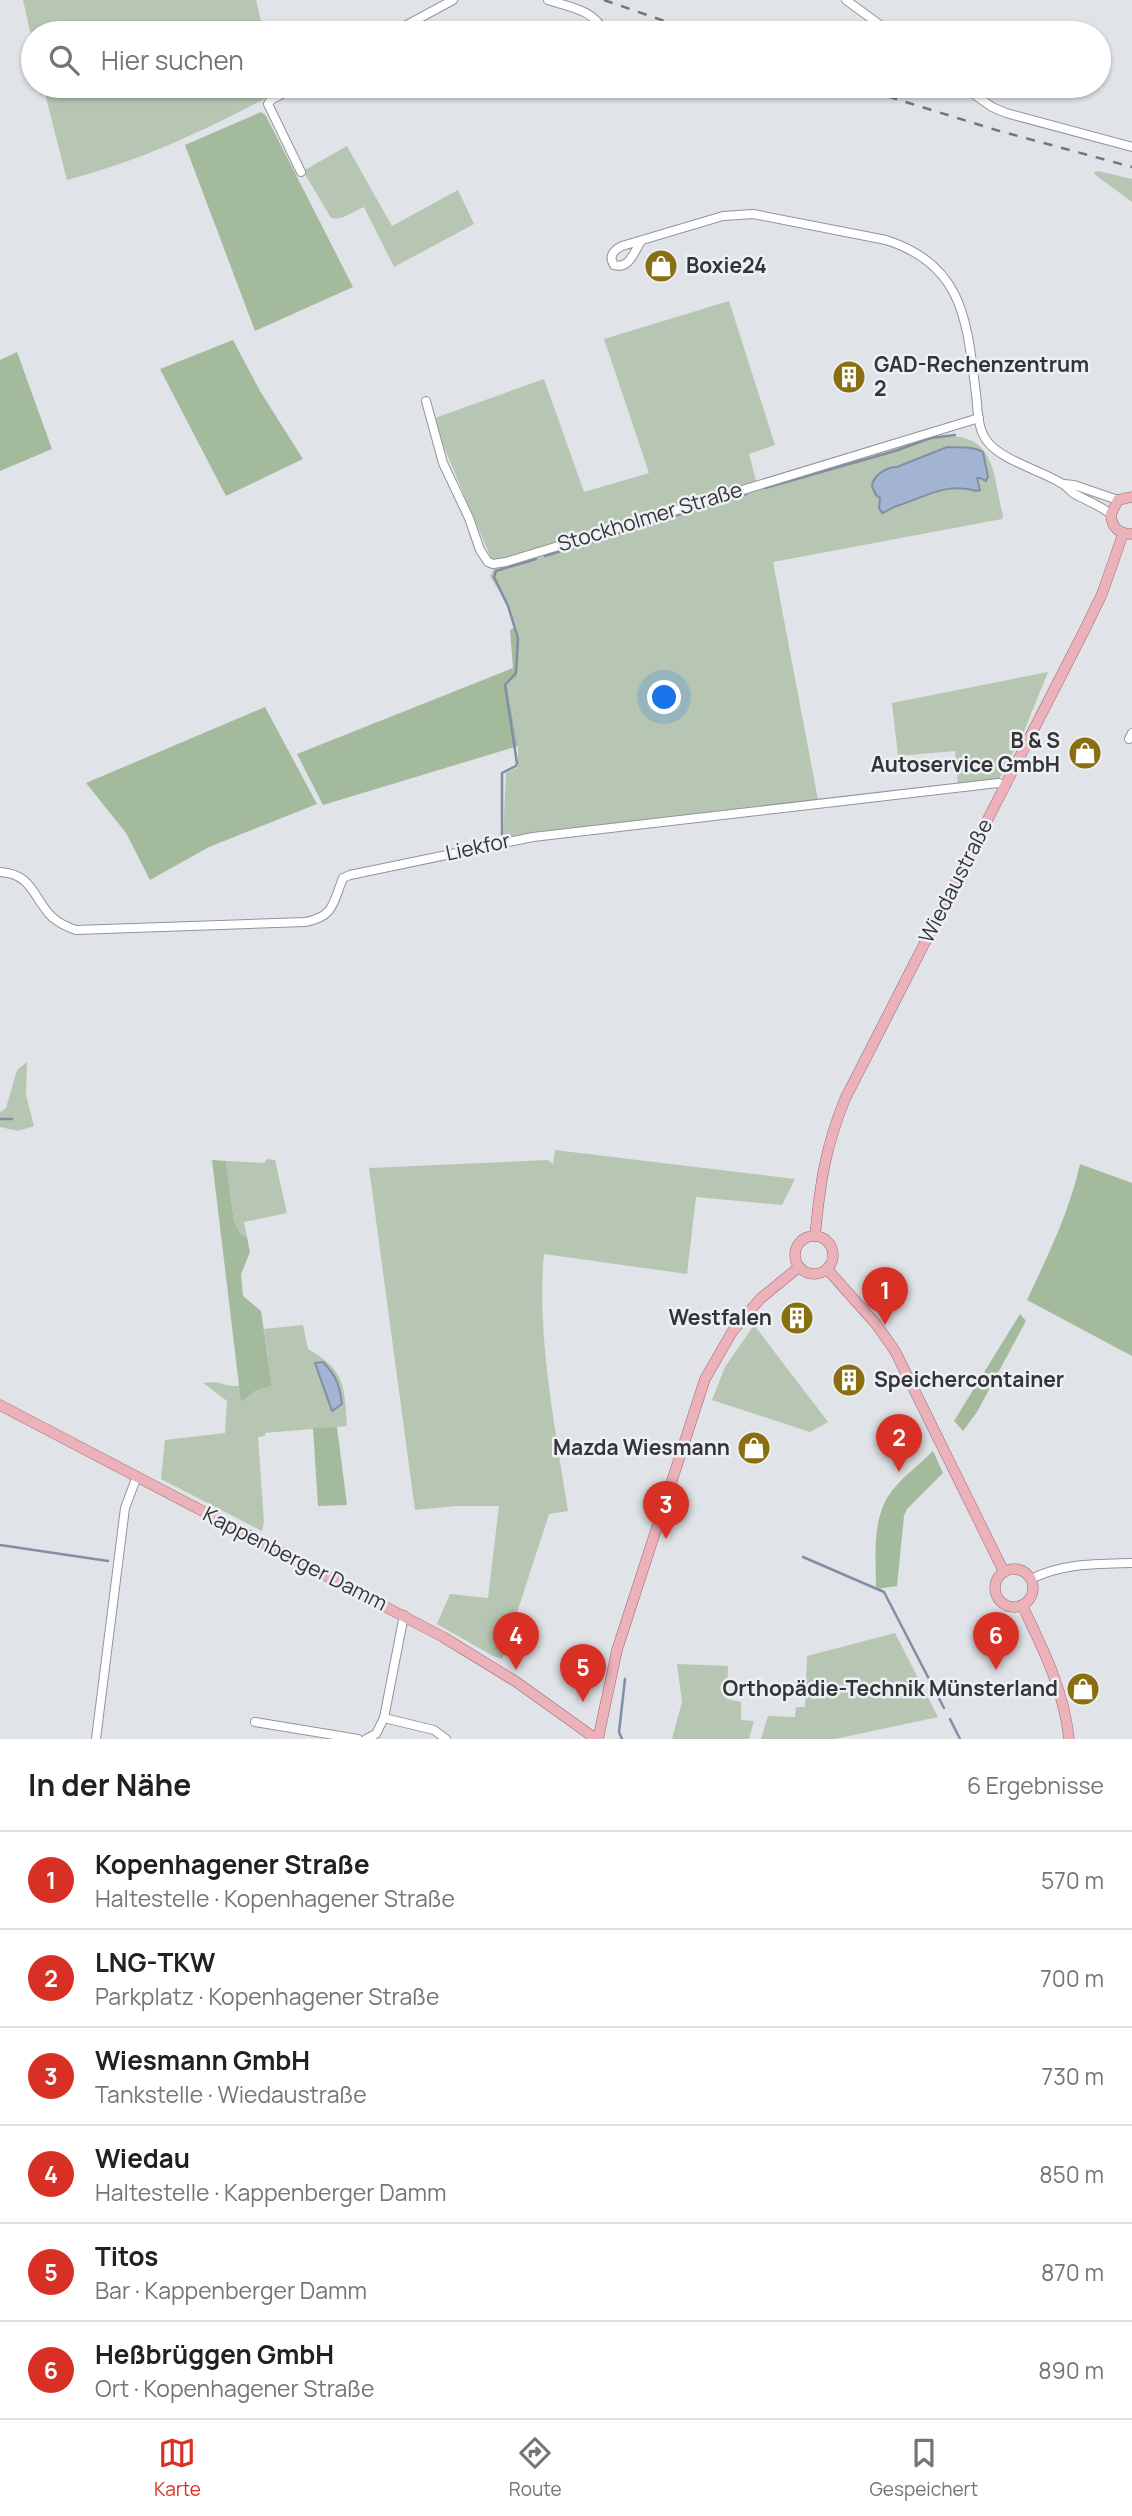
<!DOCTYPE html>
<html lang="de">
<meta charset="utf-8">
<style>
body{margin:0;font-family:Manrope,sans-serif;background:#f6f6f6;color:#202124}
.you{position:absolute;left:665px;top:698px;width:24px;height:24px;margin:-18px;border:5px solid #fff;border-radius:50%;background:#1a73e8;box-shadow:0 0 0 10px #1a73e833}
.badge{display:grid;place-items:center;width:46px;height:46px;border-radius:50%;background:#d93025;color:#fff;font-size:23px;font-weight:700}
.pin{position:absolute;translate:-50% -58px;filter:drop-shadow(0 2px 4px #0008)}
.pin::after{content:'';position:absolute;top:37px;width:24px;height:21px;background:inherit;clip-path:polygon(0 0,100% 0,50% 100%)}
.list{margin:0;padding:0;list-style:none}
h2{display:flex;justify-content:space-between;align-items:center;height:91px;margin:0;padding:0 28px;font-size:30px}
h2 small{font-size:23px;font-weight:400;color:#757577}
.list li{display:grid;grid-template-columns:46px 1fr auto;gap:21px;align-items:center;box-sizing:border-box;height:98px;padding:0 28px;border-top:2px solid #e0e0e0}
.list b{display:block;font-size:26px;white-space:nowrap}
.list p{margin:0;font-size:23px;white-space:nowrap;color:#757577}
.list em{font-size:23px;font-style:normal;color:#757577}
.icon{flex:none;width:38px;height:38px;fill:none;stroke:currentColor;stroke-width:2;stroke-linecap:round;stroke-linejoin:round}
.map{position:relative;flex:none;width:1132px;height:1739px;overflow:hidden}
.search{position:absolute;background:#fff;box-shadow:0 2px 5px #0004;left:21px;right:21px;top:21px;height:77px;display:flex;align-items:center;gap:18px;box-sizing:border-box;padding:0 24px;border-radius:38px;color:#757577;font-size:26px}
.sheet{height:679px;background:#fff}
nav{display:flex;justify-content:space-around;align-items:center;box-sizing:border-box;height:98px;border-top:2px solid #e0e0e0;background:#fff;font-size:19px;color:#757577}
nav a{display:grid;justify-items:center;gap:4px}
nav .on{color:#d93025}
.map>svg:first-child{display:block}
</style>
<div class="map">
<svg width="1132" height="1739" viewBox="0 0 1132 1739">
<rect width="100%" height="100%" fill="#e0e3e7"/>
<!-- green -->
<g fill="#b7c6b2">
<path d="M 23,0 L 256,0 L 264,33 L 33,33 L 33,44 Z"/>
<path d="M 43,86 L 277,86 L 279,91 C 211,128 141,161 67,180 Z"/>
<path d="M 347,146 L 392,226 L 458,190 L 474,224 L 394,267 L 364,207 C 354,211 342,221 331,218 L 303,171 Z"/>
<path d="M 1098,171 L 1132,179 L 1132,202 L 1093,173 Z"/>
<path d="M 729,301 L 775,445 L 749,454 L 756,481 L 493,563 L 432,419 L 544,379 L 584,492 L 649,473 L 604,339 Z"/>
<path d="M 937,436 C 996,432 992,470 1003,516 L 1002,519 L 773,562 L 818,800 L 503,837 L 506,773 L 518,767 L 518,746 L 507,682 L 517,677 L 518,638 L 516,627 L 508,606 L 490,576 L 494,569 L 874,452 Z"/>
<path d="M 1048,672 L 1025,729 L 999,780 L 958,784 L 955,751 L 898,756 L 892,703 Z"/>
<path d="M 27,1062 L 26,1095 L 34,1126 L 18,1131 L 0,1127 L 0,1112 L 6,1108 L 17,1070 Z"/>
<path d="M 555,1150 L 795,1179 L 782,1205 L 696,1197 L 687,1274 L 544,1254 C 536,1332 556,1433 568,1511 L 549,1514 L 502,1659 L 493,1656 L 437,1624 L 450,1594 L 488,1598 L 499,1506 L 456,1506 L 415,1510 L 369,1168 L 548,1160 L 553,1164 Z"/>
<path d="M 267,1159 L 275,1160 L 287,1213 L 244,1222 L 247,1237 L 241,1235 L 234,1221 L 226,1161 L 264,1163 Z"/>
<path d="M 303,1325 L 308,1349 C 346,1371 344,1385 347,1426 L 265,1433 L 265,1436 L 258,1437 L 264,1522 L 262,1531 L 161,1479 L 165,1440 L 225,1433 L 227,1401 L 203,1383 C 221,1380 224,1387 239,1386 L 242,1401 L 255,1391 L 272,1386 L 264,1329 Z"/>
<path d="M 754,1325 L 828,1422 L 810,1432 L 712,1400 L 725,1367 Z"/>
<path d="M 895,1633 L 938,1717 L 835,1739 L 761,1739 L 768,1716 L 795,1717 L 796,1707 L 805,1707 L 807,1656 Z"/>
<path d="M 677,1664 L 728,1666 L 727,1699 L 741,1702 L 741,1720 L 754,1721 L 749,1739 L 672,1739 L 682,1702 Z"/>
</g>
<!-- forest -->
<g fill="#a3ba9c">
<path d="M 261,112 L 266,116 L 353,287 L 255,331 L 185,145 Z"/>
<path d="M 233,340 L 260,391 L 303,459 L 226,496 L 160,369 Z"/>
<path d="M 17,352 L 52,449 L 0,471 L 0,360 Z"/>
<path d="M 516,627 L 518,638 L 517,677 L 507,683 L 518,746 L 323,805 L 297,754 L 513,668 L 510,630 Z"/>
<path d="M 265,707 L 317,804 L 209,847 L 150,880 L 126,833 L 86,783 Z"/>
<path d="M 212,1160 L 226,1161 L 234,1221 L 241,1235 L 247,1237 L 250,1252 L 241,1274 L 243,1296 L 261,1311 L 272,1386 L 255,1391 L 241,1402 Z"/>
<path d="M 1080,1164 L 1132,1183 L 1132,1356 L 1027,1300 C 1048,1255 1069,1213 1080,1164 Z"/>
<path d="M 1020,1314 L 1026,1321 L 977,1412 L 963,1431 L 954,1421 Z"/>
<path d="M 337,1427 L 347,1505 L 318,1506 L 313,1428 Z"/>
<path d="M 933,1451 L 943,1473 L 907,1509 L 904,1516 L 897,1586 L 876,1589 C 876,1560 872,1524 887,1498 C 898,1480 918,1466 933,1451 Z"/>
</g>
<!-- water -->
<g fill="#a3b4d3" stroke="#828ea4" stroke-width="2">
<path d="M 947,447 C 959,448 973,446 983,452 L 988,477 L 986,481 L 980,478 L 977,478 L 980,490 L 977,491 C 945,482 926,497 897,506 C 891,507 888,512 882,513 L 879,508 L 880,498 L 876,495 L 872,486 C 873,475 887,467 897,467 Z"/>
<path d="M 323,1362 C 336,1375 340,1386 342,1404 L 332,1411 L 315,1363 Z"/>
</g>
<g fill="none" stroke-linecap="round" stroke-linejoin="round">
<!-- stream -->
<g stroke="#828ea4" stroke-width="2.5">
<path d="M 765,488 L 895,451 L 931,438 L 955,435"/>
<path d="M 545,556 L 746,494"/>
<path d="M 502,835 L 502,773 L 516,766 L 517,763 L 505,685 L 516,673 L 518,638 L 508,606 L 494,577 L 496,571 L 536,559"/>
<path d="M 0,1119 L 12,1119"/>
<path d="M 0,1545 L 108,1561"/>
<path d="M 803,1557 L 884,1592 L 944,1708"/>
<path d="M 950,1719 L 960,1739"/>
<path d="M 622,1739 L 619,1732 L 625,1679"/>
</g>
<defs>
<g id="minor">
<path d="M 548,0 C 569,7 596,10 604,33"/>
<path d="M 846,0 L 891,33"/>
<path d="M 392,33 L 453,0"/>
<path d="M 296,86 L 271,100 L 268,104 L 301,172"/>
<path d="M 962,86 L 992,107 L 1006,113 L 1132,147"/>
<path d="M 641,241 C 634,252 629,270 614,265 C 608,256 614,250 622,246 L 723,216 L 753,214 L 886,240 C 965,265 967,324 976,394 C 978,409 977,428 987,441 C 1001,460 1040,470 1061,483 C 1066,485 1069,490 1073,493 C 1085,500 1099,505 1111,514"/>
<path d="M 426,401 L 443,463 L 469,518 L 480,550 L 488,562 L 493,564 L 506,562 L 979,418"/>
<path d="M 1064,484 L 1074,485 L 1118,500"/>
<path d="M 1129,739 L 1132,733"/>
<path d="M 0,872 C 33,874 33,898 52,917 C 59,923 67,927 76,930 L 305,922 C 334,917 333,903 343,878 L 350,875 L 533,837 L 998,783 L 1006,785"/>
<path d="M 1031,1579 C 1063,1563 1096,1564 1132,1563"/>
<path d="M 384,1718 L 434,1730 L 446,1739"/>
<path d="M 255,1722 L 358,1739"/>
<path d="M 96,1739 L 125,1508 L 137,1476"/>
<path d="M 366,1739 L 376,1734 L 384,1718 L 404,1615"/>
</g>
<g id="major">
<path d="M 1132,497 L 1118,500 L 1111,514 C 1111,527 1119,534 1132,534"/>
<path d="M 815,1236 C 820,1184 825,1148 845,1099 L 1085,629 L 1102,594 L 1123,534"/>
<circle cx="814" cy="1255" r="19"/>
<path d="M 827,1269 L 876,1324 L 895,1351 L 1004,1572"/>
<path d="M 0,1405 L 443,1637 L 515,1681 L 596,1739"/>
<circle cx="1014" cy="1588" r="19"/>
<path d="M 1022,1605 C 1043,1649 1064,1690 1069,1739"/>
<path d="M 598,1739 L 617,1650 L 705,1379 L 732,1332 L 760,1299 L 799,1267"/>
</g>
</defs>
<!-- minor casing -->
<use href="#minor" stroke="#929599" stroke-width="10"/>
<!-- major casing -->
<use href="#major" stroke="#a3656d" stroke-width="11"/>
<!-- minor -->
<use href="#minor" stroke="#fff" stroke-width="8"/>
<!-- major -->
<use href="#major" stroke="#ecb2b9" stroke-width="10"/>
<!-- rail -->
<g stroke="#737577" stroke-width="2.5" stroke-dasharray="9 9" stroke-linecap="butt">
<path d="M 604,0 L 699,33"/>
<path d="M 854,86 L 996,130 L 1132,167"/>
</g>
</g>
<!-- icons -->
<defs>
<symbol id="shop-disc" viewBox="-11 -11 22 22"><circle r="9.5" fill="#896f10" stroke="#edf0f4"/><path d="M-5-2.5h2.3a2.7 3.5 0 0 1 5.4 0H5L5.5 6h-11ZM-1.5-2.5h3a1.5 2.3 0 0 0-3 0Z" fill="#fff"/></symbol>
<symbol id="building-disc" viewBox="-11 -11 22 22"><circle r="9.5" fill="#896f10" stroke="#edf0f4"/><path d="M-4-6H4V6H1V3H-1V6H-4ZM-2.5-4.3h1.7v1.8h-1.7ZM.8-4.3h1.7v1.8H.8ZM-2.5-1h1.7V.8h-1.7ZM.8-1h1.7V.8H.8Z" fill="#fff"/></symbol>
</defs>
<g fill-rule="evenodd">
<use href="#shop-disc" x="642" y="247" width="38" height="38"/>
<use href="#building-disc" x="830" y="358" width="38" height="38"/>
<use href="#shop-disc" x="1066" y="734" width="38" height="38"/>
<use href="#building-disc" x="778" y="1299" width="38" height="38"/>
<use href="#building-disc" x="830" y="1361" width="38" height="38"/>
<use href="#shop-disc" x="735" y="1429" width="38" height="38"/>
<use href="#shop-disc" x="1064" y="1670" width="38" height="38"/>
</g>
<g text-anchor="middle" stroke-width="5" stroke-linejoin="round" paint-order="stroke">
<!-- poi labels -->
<g font-size="21" font-weight="bold" fill="#343536" stroke="#edf0f4" text-anchor="end">
<text x="686" y="273" text-anchor="start">Boxie24</text>
<text x="874" y="372" text-anchor="start">GAD-Rechenzentrum<tspan x="874" dy="24">2</tspan></text>
<text x="1060" y="748">B &amp; S<tspan x="1060" dy="24">Autoservice GmbH</tspan></text>
<text x="772" y="1325">Westfalen</text>
<text x="874" y="1387" text-anchor="start">Speichercontainer</text>
<text x="730" y="1455">Mazda Wiesmann</text>
<text x="1058" y="1696">Orthopädie-Technik Münsterland</text>
</g>
<!-- street labels -->
<g font-size="21" fill="#343536" stroke="#edf0f4">
<text transform="translate(650 517) rotate(-17)" y="7">Stockholmer Straße</text>
<text transform="translate(478 847) rotate(-12)" y="7">Liekfor</text>
<text transform="translate(956 881) rotate(-63)" y="7">Wiedaustraße</text>
<text transform="translate(295 1559) rotate(27)" y="7">Kappenberger Damm</text>
</g>
</g>
</svg>
<div class="you"></div>
<div class="pin badge" style="left:885px;top:1325px">1</div>
<div class="pin badge" style="left:899px;top:1472px">2</div>
<div class="pin badge" style="left:666px;top:1539px">3</div>
<div class="pin badge" style="left:516px;top:1670px">4</div>
<div class="pin badge" style="left:583px;top:1702px">5</div>
<div class="pin badge" style="left:996px;top:1670px">6</div>
<div class="search"><svg class="icon" aria-label="search" viewBox="0 0 24 24"><circle cx="10" cy="10" r="6"/><path d="M15 15l6 6"/></svg>Hier suchen</div>
</div>
<section class="sheet">
<h2>In der Nähe<small>6 Ergebnisse</small></h2>
<ul class="list">
<li><span class="badge">1</span><div><b>Kopenhagener Straße</b><p>Haltestelle · Kopenhagener Straße</p></div><em>570 m</em></li>
<li><span class="badge">2</span><div><b>LNG-TKW</b><p>Parkplatz · Kopenhagener Straße</p></div><em>700 m</em></li>
<li><span class="badge">3</span><div><b>Wiesmann GmbH</b><p>Tankstelle · Wiedaustraße</p></div><em>730 m</em></li>
<li><span class="badge">4</span><div><b>Wiedau</b><p>Haltestelle · Kappenberger Damm</p></div><em>850 m</em></li>
<li><span class="badge">5</span><div><b>Titos</b><p>Bar · Kappenberger Damm</p></div><em>870 m</em></li>
<li><span class="badge">6</span><div><b>Heßbrüggen GmbH</b><p>Ort · Kopenhagener Straße</p></div><em>890 m</em></li>
</ul>
</section>
<nav>
<a class="on"><svg class="icon" aria-label="map" viewBox="0 0 24 24"><path d="M3 6l6-2 6 2 6-2v14l-6 2-6-2-6 2zM9 4v14M15 6v14"/></svg>Karte</a>
<a><svg class="icon" aria-label="directions" viewBox="0 0 24 24"><path d="M12 3l9 9-9 9-9-9zM9 14v-3h6M13 9l2 2-2 2"/></svg>Route</a>
<a><svg class="icon" aria-label="saved" viewBox="0 0 24 24"><path d="M7 4h10v16l-5-4-5 4z"/></svg>Gespeichert</a>
</nav>
